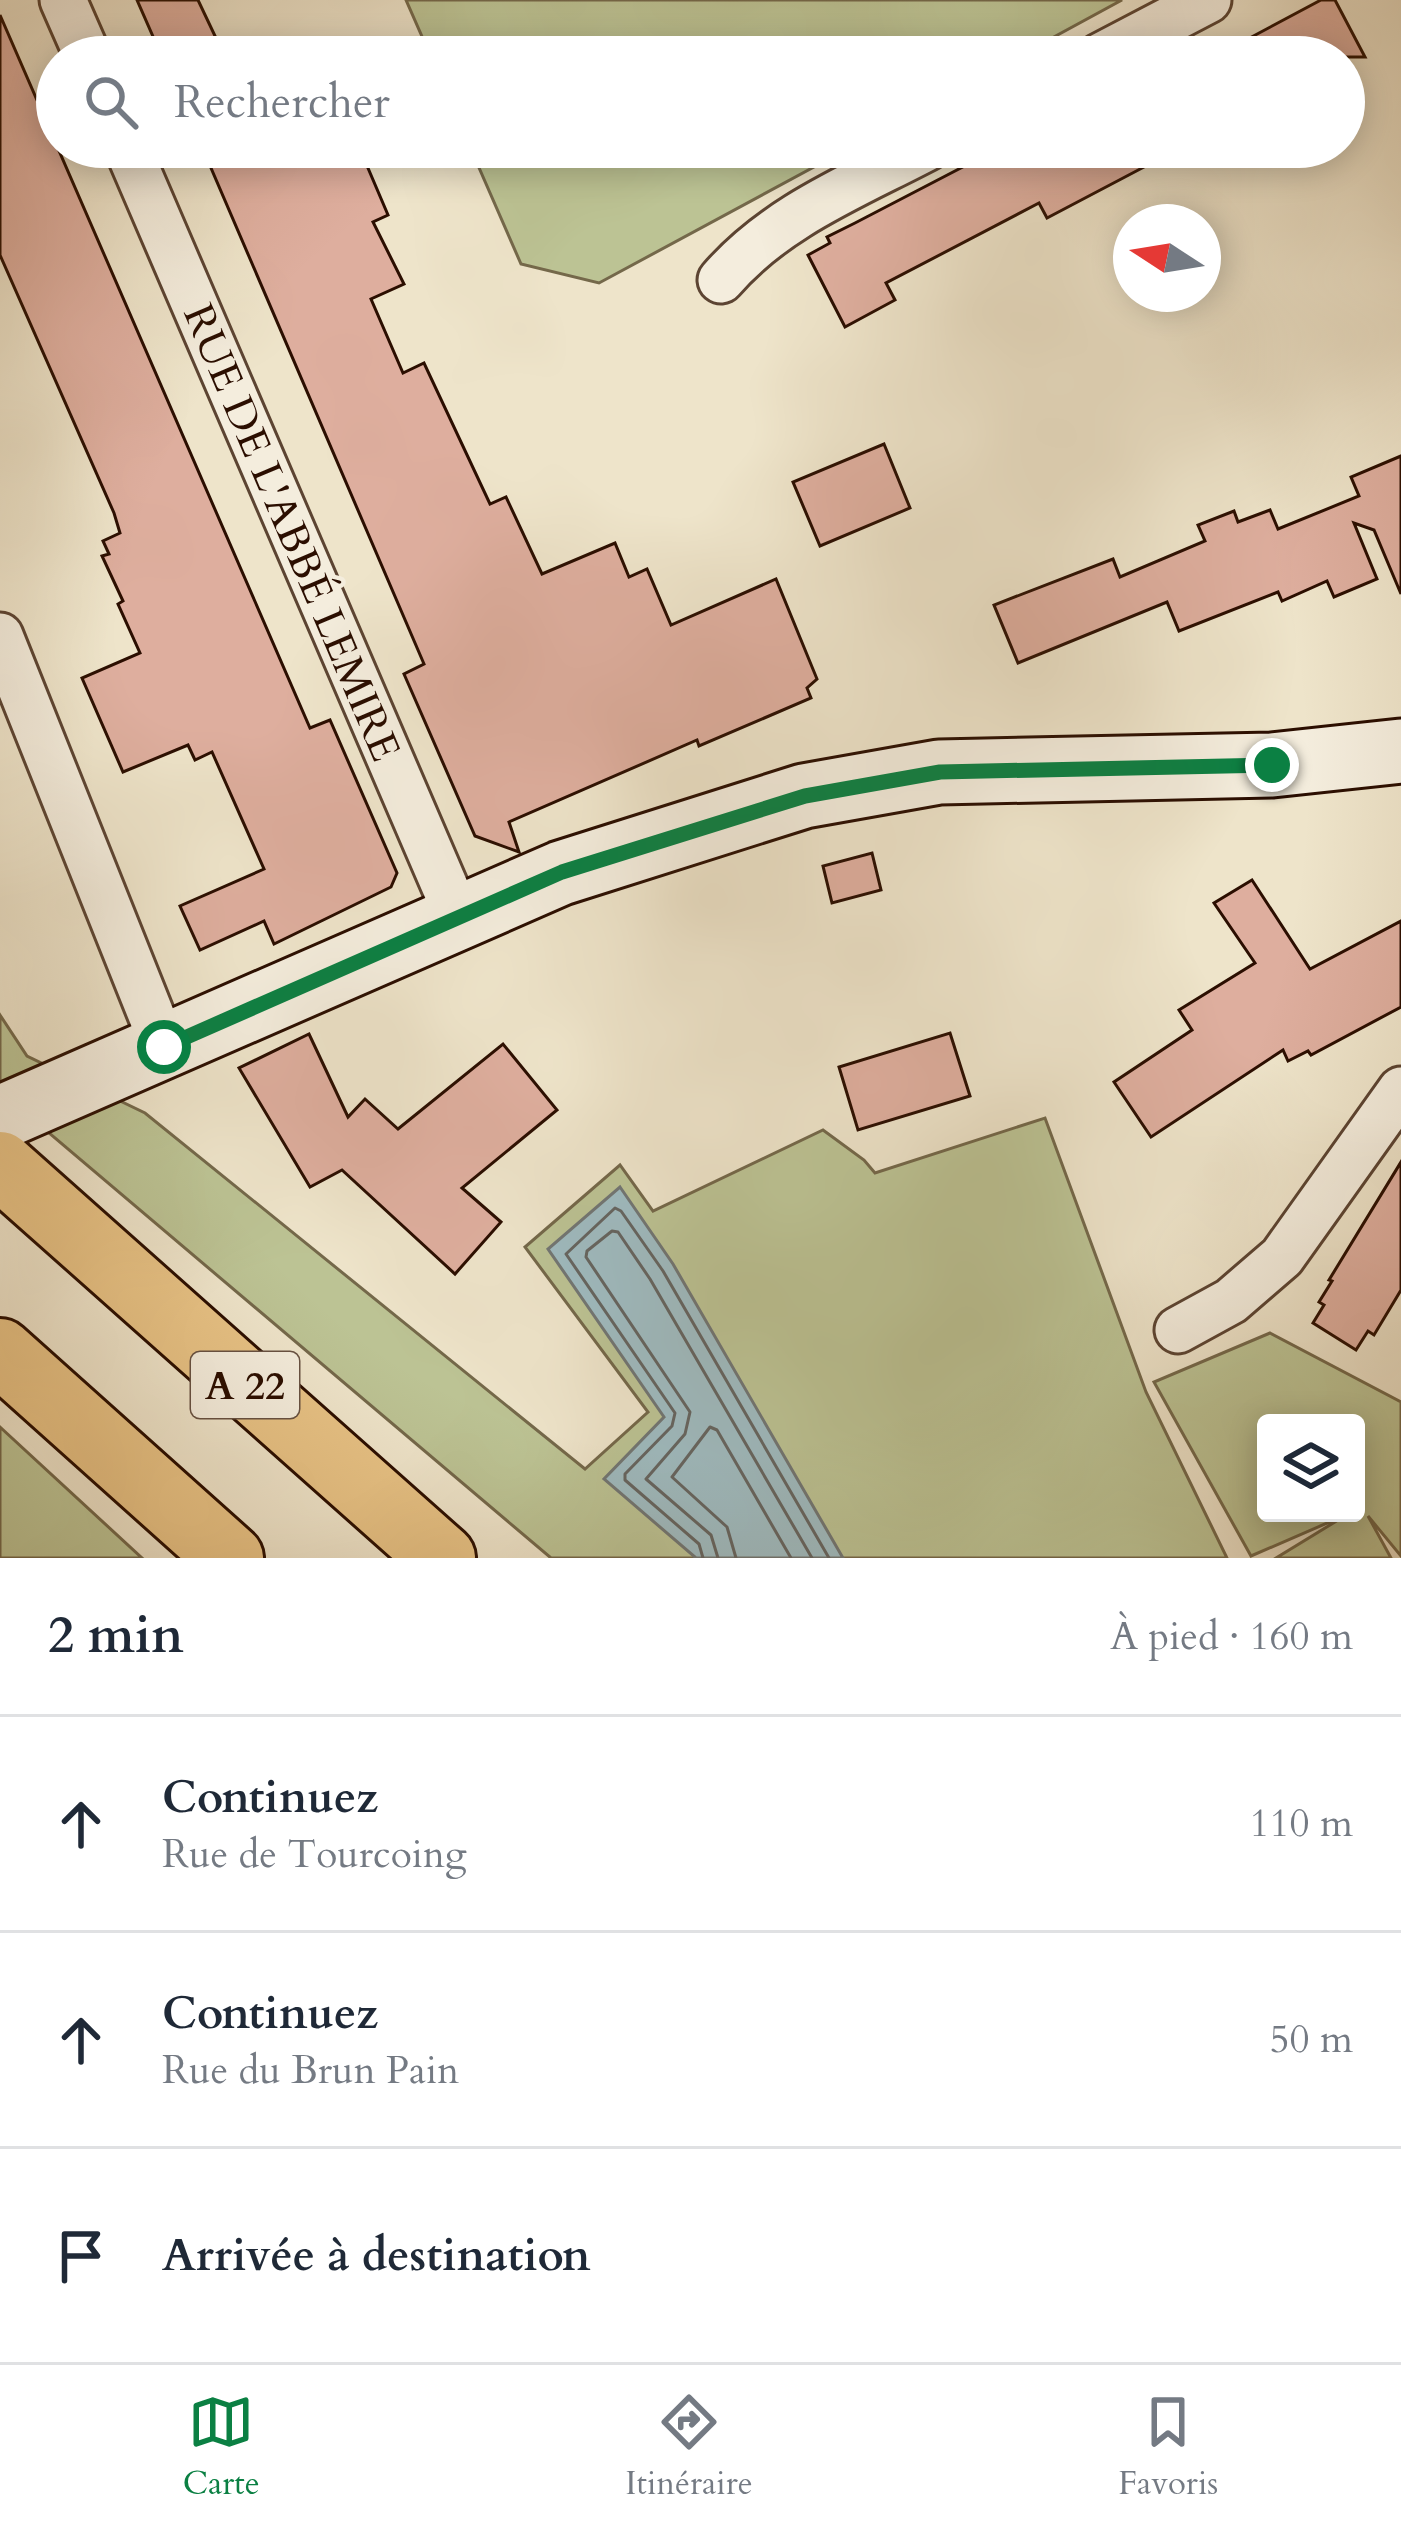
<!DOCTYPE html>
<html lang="fr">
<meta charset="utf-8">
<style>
body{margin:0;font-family:Cardo,serif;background:#f2f2f3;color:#1f2937}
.controls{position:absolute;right:36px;bottom:36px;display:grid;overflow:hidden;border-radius:12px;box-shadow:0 6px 30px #0003}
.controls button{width:108px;height:108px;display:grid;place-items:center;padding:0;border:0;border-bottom:3px solid #e0e1e3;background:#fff;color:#1f2937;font:60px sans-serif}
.compass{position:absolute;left:1113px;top:204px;width:108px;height:108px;border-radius:50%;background:#fff;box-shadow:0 6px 30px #0003;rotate:282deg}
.stop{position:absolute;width:36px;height:36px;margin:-27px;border:9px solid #0b8043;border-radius:50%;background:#fff}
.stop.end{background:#0b8043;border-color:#fff;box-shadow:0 3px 12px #0008}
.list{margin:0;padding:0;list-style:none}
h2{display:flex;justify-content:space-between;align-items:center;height:156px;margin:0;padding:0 48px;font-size:51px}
h2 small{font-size:39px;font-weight:400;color:#747a83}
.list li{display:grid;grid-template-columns:78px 1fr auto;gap:36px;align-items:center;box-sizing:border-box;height:216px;padding:0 48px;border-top:3px solid #e0e1e3}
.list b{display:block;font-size:45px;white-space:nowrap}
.list p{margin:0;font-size:39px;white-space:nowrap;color:#747a83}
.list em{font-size:39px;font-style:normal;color:#747a83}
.icon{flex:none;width:66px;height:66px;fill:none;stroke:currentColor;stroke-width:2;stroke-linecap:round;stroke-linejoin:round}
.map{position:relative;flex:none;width:1401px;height:1558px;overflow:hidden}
.search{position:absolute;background:#fff;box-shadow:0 6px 30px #0003;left:36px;right:36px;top:36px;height:132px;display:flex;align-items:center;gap:30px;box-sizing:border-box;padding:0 42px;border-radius:66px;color:#747a83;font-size:45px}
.sheet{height:804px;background:#fff}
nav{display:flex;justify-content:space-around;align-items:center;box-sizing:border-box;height:168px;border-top:3px solid #e0e1e3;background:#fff;font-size:33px;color:#747a83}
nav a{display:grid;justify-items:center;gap:6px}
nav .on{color:#0b8043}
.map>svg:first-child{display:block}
</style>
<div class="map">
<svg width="1401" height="1558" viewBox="0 0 1401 1558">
<rect width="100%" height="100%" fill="#eee4ca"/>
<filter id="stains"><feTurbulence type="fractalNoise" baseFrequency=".00167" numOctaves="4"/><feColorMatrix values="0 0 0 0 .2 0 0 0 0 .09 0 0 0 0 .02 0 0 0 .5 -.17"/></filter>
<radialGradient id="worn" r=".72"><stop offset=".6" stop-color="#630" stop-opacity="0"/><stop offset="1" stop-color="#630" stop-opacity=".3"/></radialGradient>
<!-- green -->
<g fill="#bcc394" stroke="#74684a" stroke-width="3" fill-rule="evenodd">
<path d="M 406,0 L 1122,0 L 1017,57 L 431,57 Z"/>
<path d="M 470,147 L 851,147 L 599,283 L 521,264 Z"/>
<path d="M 0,1015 L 27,1056 L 145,1113 L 585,1469 L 648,1412 L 525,1247 L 620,1165 L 653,1211 L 823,1130 L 864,1160 L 875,1173 L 1045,1118 L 1146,1392 L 1227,1558 L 551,1558 L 49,1133 L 0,1087 Z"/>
<path d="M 1270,1333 L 1401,1402 L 1401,1556 L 1368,1516 L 1391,1558 L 1276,1558 L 1348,1514 L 1251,1556 L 1154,1382 ZM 1266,1423 L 1356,1423 L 1356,1513 L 1266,1513 Z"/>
<path d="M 0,1427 L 142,1558 L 0,1558 Z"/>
</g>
<!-- water -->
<path fill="#9fbcc2" stroke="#717674" stroke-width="3" d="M 620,1187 L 673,1264 L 843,1558 L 696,1558 L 604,1479 L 664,1417 L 548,1249 Z"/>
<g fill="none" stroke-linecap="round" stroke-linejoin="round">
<!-- shore -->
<g stroke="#656561" stroke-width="3">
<path d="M 703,1558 L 699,1544 L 625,1480 L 625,1474 L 672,1426 L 675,1413 L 566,1254 L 615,1208 L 621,1211 L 663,1271 L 829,1558"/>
<path d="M 718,1558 L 711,1535 L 646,1479 L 685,1434 L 690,1412 L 586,1257 L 587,1251 L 612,1231 L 618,1232 L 650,1279 L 812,1558"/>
<path d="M 736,1558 L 727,1527 L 672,1477 L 710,1427 L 717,1430 L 791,1558"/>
</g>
</g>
<!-- building -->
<g fill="#deae9e" stroke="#2b0e00" stroke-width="3">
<path d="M 137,0 L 198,0 L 225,57 L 162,57 Z"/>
<path d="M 1321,0 L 1335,0 L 1365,57 L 1214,57 Z"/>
<path d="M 0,15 L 310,728 L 330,720 L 397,873 L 391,887 L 274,944 L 264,921 L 200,950 L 180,906 L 264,869 L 212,752 L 195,760 L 188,745 L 123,772 L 82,678 L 140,653 L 118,604 L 123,601 L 102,556 L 109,554 L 103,541 L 120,533 L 114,513 L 0,255 Z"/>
<path d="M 202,147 L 359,147 L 388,215 L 373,222 L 404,284 L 371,299 L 403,373 L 424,363 L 490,504 L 506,497 L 542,574 L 615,543 L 629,577 L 647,569 L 671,625 L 776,579 L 817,679 L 807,688 L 811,698 L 699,746 L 697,740 L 509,822 L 519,852 L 475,836 L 404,674 L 424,664 Z"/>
<path d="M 1018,147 L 1182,147 L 1047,218 L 1039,203 L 886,283 L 895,300 L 845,327 L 808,255 L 830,243 L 827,237 L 855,223 L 982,157 L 986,164 Z"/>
<path d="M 884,444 L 910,508 L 820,546 L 793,482 Z"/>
<path d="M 1401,456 L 1401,594 L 1374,530 L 1354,523 L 1377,579 L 1334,597 L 1327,581 L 1282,601 L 1278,592 L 1179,631 L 1167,602 L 1018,663 L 994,605 L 1113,559 L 1120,577 L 1205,541 L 1198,525 L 1234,511 L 1238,522 L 1270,510 L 1278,529 L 1359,496 L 1351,477 Z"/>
<path d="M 872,853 L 881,890 L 832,903 L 823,866 Z"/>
<path d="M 1252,880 L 1310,969 L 1401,921 L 1401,1007 L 1311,1055 L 1308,1051 L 1288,1061 L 1283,1050 L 1151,1137 L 1114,1082 L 1192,1030 L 1179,1010 L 1255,963 L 1214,903 Z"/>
<path d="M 950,1033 L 970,1096 L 858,1130 L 839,1067 Z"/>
<path d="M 309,1034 L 348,1117 L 365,1099 L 398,1129 L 503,1044 L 557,1110 L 462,1188 L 501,1222 L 455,1274 L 342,1170 L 310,1187 L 239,1068 Z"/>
<path d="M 1401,1162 L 1401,1290 L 1374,1335 L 1368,1331 L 1356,1350 L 1313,1323 L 1324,1305 L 1319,1302 L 1332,1281 L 1329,1280 Z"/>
</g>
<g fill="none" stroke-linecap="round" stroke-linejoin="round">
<defs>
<g id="street">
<path d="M 63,0 L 88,57"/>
<path d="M 1099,57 L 1208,0"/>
<path d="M 127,147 L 458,917"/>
<path d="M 721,280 C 776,216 856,185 928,147"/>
<path d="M 0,636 L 164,1047"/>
<path d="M 1178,1330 L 1231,1301 L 1282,1257 L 1401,1090"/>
</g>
<path id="secondary" d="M 0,1118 L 561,873 L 804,796 L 939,772 L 1272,765 L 1401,751"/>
<g id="highway">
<path d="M 0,1165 L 442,1558"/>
<path d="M 0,1352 L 230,1558"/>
</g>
</defs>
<!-- street casing -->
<use href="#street" stroke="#5c4432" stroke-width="51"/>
<!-- secondary casing -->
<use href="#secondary" stroke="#2b0e00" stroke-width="69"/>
<!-- highway casing -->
<use href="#highway" stroke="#2b0e00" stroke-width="72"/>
<!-- street -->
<use href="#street" stroke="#f4eddd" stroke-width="45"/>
<!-- secondary -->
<use href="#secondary" stroke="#f4eddd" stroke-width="63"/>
<!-- highway -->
<use href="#highway" stroke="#e7c285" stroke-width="66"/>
</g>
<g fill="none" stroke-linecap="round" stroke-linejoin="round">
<!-- route -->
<path stroke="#0b8043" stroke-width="15" d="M 164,1047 L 562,872 L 805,796 L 940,772 L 1272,765"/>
</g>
<g text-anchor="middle" stroke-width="9" stroke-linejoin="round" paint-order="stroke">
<!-- shield labels -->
<rect fill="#f4eddd" stroke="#675142" stroke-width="3" x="191" y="1352" width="108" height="66" rx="9"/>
<g font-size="39" font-weight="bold" fill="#2b0e00">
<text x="245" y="1399">A 22</text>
</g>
<!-- street labels -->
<g font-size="42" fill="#2b0e00" stroke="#f4eddd">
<text transform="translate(293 532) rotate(67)" y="15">RUE DE L'ABBÉ LEMIRE</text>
</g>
</g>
<rect width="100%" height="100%" filter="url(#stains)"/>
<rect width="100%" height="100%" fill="url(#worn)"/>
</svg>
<div class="controls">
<button><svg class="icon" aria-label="layers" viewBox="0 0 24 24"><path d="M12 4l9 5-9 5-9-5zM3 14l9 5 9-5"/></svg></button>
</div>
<svg class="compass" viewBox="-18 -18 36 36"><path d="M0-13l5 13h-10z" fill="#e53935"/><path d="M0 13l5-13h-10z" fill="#747a83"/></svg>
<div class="stop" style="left:164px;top:1047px"></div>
<div class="stop end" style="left:1272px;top:765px"></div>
<div class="search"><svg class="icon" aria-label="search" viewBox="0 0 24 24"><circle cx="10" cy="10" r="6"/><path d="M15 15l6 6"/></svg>Rechercher</div>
</div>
<section class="sheet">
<h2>2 min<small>À pied · 160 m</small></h2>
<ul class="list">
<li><svg class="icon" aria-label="ahead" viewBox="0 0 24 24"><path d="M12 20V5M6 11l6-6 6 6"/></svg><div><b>Continuez</b><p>Rue de Tourcoing</p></div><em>110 m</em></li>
<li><svg class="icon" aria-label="ahead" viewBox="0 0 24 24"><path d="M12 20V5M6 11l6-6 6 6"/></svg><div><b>Continuez</b><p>Rue du Brun Pain</p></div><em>50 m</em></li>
<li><svg class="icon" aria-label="arrive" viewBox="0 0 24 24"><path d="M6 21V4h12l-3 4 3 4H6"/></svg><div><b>Arrivée à destination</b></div></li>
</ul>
</section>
<nav>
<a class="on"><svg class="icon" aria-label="map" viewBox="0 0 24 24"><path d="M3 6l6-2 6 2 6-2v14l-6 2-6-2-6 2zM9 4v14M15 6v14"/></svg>Carte</a>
<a><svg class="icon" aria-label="directions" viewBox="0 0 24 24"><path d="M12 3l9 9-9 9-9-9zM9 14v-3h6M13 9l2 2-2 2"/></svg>Itinéraire</a>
<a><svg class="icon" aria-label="saved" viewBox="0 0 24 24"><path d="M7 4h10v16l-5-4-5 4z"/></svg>Favoris</a>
</nav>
